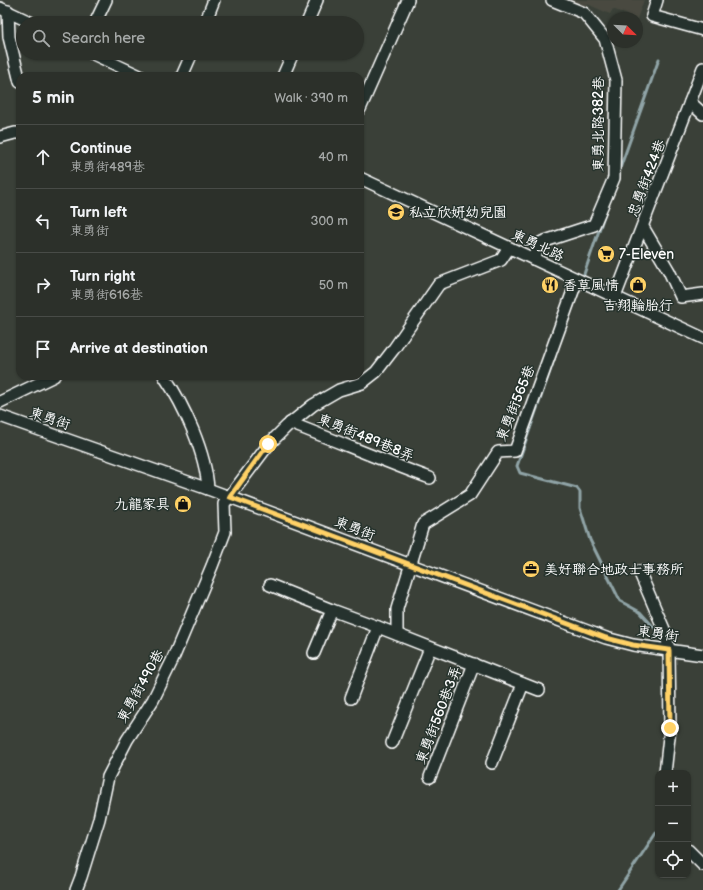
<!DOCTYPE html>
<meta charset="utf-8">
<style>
body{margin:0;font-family:"Balsamiq Sans","LXGW WenKai TC",sans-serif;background:#343832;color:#f1f3f6}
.controls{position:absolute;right:12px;bottom:12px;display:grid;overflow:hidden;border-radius:8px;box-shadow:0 1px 3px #0004}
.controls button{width:36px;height:36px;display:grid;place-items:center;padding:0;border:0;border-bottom:1px solid #484b47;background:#2c302a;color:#f1f3f6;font:20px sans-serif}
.compass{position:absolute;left:607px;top:12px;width:36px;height:36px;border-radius:50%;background:#2c302a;box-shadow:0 1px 3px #0004;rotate:114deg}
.stop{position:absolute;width:12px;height:12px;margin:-9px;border:3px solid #ffd166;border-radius:50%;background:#fff}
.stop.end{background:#ffd166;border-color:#fff;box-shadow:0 1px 4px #0008}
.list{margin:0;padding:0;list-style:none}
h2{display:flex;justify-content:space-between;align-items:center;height:52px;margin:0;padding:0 16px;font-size:17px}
h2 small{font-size:13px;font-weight:400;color:#a6a9a8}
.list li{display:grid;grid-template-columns:26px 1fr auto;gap:12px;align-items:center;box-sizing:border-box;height:64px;padding:0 16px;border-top:1px solid #484b47}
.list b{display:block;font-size:15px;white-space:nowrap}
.list p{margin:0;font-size:13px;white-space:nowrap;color:#a6a9a8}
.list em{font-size:13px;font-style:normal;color:#a6a9a8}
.icon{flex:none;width:22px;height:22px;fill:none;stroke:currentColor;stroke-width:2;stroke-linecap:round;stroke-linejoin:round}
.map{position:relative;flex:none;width:703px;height:890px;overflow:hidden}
.search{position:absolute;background:#2c302a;box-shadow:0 1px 3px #0004;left:16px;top:16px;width:348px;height:44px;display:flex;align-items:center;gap:10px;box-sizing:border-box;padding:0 14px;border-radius:22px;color:#a6a9a8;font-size:15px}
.panel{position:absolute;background:#2c302a;box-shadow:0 1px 3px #0004;left:16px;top:72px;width:348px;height:308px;border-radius:12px}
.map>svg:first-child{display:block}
</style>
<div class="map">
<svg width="703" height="890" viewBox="0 0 703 890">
<rect width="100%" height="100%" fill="#3a4038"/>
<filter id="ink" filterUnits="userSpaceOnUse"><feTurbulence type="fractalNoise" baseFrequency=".025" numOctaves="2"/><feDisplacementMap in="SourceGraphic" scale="8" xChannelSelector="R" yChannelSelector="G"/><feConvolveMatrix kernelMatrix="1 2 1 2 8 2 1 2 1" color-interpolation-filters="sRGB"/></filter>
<g filter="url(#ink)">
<!-- built -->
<path fill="#484a40" d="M 561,0 L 644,0 L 637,19 L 613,9 L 610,14 L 587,4 L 583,8 Z"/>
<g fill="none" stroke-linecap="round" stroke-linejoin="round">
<!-- stream -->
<g stroke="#90a4a7" stroke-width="3">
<path d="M 618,174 L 659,59"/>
<path d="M 582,280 L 605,213"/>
<path d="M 555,357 L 517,466 L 520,473 L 577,488 L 580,492 L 580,508 L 590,540 L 620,601 L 640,612 L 660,634"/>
<path d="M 618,890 L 656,833"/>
</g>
<defs>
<g id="minor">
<path d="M 657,0 L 652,16 L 703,30"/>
<path d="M 0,8 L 32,23"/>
<path d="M 8,11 L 9,37 L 20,82"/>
<path d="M 95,23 L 106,0"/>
<path d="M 205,23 L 214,0"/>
<path d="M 307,23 L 317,0"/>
<path d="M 91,53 L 140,76"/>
<path d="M 182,76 L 192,53"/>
<path d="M 283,76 L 293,53"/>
<path d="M 690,102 L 703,114"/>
<path d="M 360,109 L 408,0"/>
<path d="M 0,137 L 15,133 L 20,133"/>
<path d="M 360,178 L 703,338"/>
<path d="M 643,227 L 669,271 L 681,297 L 703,294"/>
<path d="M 533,259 L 542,242 L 594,225 L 614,178 L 616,80 L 605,39 L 584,13 L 552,0"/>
<path d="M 615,297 L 703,68"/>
<path d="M 164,376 C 184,405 206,453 208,489"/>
<path d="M 0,402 L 54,376"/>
<path d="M 0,416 L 208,489 L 606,638 L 633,645 L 703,655"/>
<path d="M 290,423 C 337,441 383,461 430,478"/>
<path d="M 639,571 L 666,634 L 669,650 L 670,728 L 665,773"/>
<path d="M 270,585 L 332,610 L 378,627 L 539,690"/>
<path d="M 397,634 L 397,609 L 423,524 L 470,495 L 498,452 L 515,451 L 577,280"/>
<path d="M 314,653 L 332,610"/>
<path d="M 351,698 L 378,627"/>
<path d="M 392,743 L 430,648"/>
<path d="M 492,763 L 523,684"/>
<path d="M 430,777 L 474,664"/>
<path d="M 688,850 L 703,865"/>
<path d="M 76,890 L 81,877 L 99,819 L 108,777 L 127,740 L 153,700 L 172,661 L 212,566 L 225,532 L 224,504 L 269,444 L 287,426 L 313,405 L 339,390 L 362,383 L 376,372 L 393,350 L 439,284 L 501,260 L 509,248"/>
</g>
</defs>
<!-- minor casing -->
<use href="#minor" stroke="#fff" stroke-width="14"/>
<!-- minor -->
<use href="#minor" stroke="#26332d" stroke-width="11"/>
</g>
</g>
<g fill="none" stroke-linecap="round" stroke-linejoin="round" filter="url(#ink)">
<!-- route -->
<path stroke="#ffd166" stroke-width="5" d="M 268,444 L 230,497 L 606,638 L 633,645 L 669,650 L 670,728"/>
</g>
<!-- icons -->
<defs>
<symbol id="school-disc" viewBox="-11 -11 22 22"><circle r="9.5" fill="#ffd166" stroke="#26332d"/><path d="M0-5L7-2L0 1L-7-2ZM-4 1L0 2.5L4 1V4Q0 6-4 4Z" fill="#111"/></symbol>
<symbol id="supermarket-disc" viewBox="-11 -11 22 22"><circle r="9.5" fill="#ffd166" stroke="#26332d"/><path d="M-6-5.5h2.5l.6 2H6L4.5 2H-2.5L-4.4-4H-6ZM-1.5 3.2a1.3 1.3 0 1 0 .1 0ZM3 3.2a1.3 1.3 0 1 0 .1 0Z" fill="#111"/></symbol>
<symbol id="restaurant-disc" viewBox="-11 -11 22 22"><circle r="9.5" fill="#ffd166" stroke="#26332d"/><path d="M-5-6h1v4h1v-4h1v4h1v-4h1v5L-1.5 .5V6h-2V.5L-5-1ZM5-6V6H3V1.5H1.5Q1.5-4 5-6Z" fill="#111"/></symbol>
<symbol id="shop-disc" viewBox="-11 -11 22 22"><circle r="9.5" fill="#ffd166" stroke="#26332d"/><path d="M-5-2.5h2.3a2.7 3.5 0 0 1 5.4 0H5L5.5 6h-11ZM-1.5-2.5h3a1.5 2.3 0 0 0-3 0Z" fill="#111"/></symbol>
<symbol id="office-disc" viewBox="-11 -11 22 22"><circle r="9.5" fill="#ffd166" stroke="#26332d"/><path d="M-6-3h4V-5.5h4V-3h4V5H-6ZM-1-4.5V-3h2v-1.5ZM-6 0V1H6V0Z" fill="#111"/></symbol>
</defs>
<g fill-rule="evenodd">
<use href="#school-disc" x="386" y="202" width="20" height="20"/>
<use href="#supermarket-disc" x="596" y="244" width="20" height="20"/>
<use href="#restaurant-disc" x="540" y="275" width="20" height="20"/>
<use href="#shop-disc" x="628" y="275" width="20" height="20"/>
<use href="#shop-disc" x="173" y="494" width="20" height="20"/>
<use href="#office-disc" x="521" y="559" width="20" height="20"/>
</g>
<g text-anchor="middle" stroke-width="3" stroke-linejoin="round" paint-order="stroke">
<!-- street labels -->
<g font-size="14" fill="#fff" stroke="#26332d">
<text transform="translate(598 124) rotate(-90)" y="5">東勇北路382巷</text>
<text transform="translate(646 178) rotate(-69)" y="5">忠勇街424巷</text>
<text transform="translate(538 245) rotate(25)" y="5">東勇北路</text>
<text transform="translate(515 403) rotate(-68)" y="5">東勇街565巷</text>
<text transform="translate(50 418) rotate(19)" y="5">東勇街</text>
<text transform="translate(366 437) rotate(22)" y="5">東勇街489巷8弄</text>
<text transform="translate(355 528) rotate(21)" y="5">東勇街</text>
<text transform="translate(658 633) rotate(9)" y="5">東勇街</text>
<text transform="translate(140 686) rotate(-61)" y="5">東勇街490巷</text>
<text transform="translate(438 715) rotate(-69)" y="5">東勇街560巷3弄</text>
</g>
<!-- poi labels -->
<g font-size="14" fill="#fff" stroke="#26332d" text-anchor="start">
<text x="409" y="217">私立欣妍幼兒園</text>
<text x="619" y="259">7-Eleven</text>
<text x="563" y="290">香草風情</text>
<text x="638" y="310" text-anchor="middle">吉翔輪胎行</text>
<text x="170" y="509" text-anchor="end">九龍家具</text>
<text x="544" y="574">美好聯合地政士事務所</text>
</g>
</g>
</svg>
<div class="controls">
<button>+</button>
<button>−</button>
<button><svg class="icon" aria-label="locate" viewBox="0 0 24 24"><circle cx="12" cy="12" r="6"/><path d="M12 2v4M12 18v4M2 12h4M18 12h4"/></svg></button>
</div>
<svg class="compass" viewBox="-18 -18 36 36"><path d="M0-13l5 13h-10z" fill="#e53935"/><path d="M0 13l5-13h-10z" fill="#a6a9a8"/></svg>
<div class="stop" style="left:268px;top:444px"></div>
<div class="stop end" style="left:670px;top:728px"></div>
<div class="search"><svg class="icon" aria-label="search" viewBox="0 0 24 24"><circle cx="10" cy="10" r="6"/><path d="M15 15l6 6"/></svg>Search here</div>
<section class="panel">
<h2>5 min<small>Walk · 390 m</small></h2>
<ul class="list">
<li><svg class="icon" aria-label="ahead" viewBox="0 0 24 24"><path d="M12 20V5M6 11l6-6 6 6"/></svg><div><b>Continue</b><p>東勇街489巷</p></div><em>40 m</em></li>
<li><svg class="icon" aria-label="left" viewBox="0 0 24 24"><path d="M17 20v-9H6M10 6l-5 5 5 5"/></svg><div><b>Turn left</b><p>東勇街</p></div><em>300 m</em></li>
<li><svg class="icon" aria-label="right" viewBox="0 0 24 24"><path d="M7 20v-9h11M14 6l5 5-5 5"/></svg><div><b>Turn right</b><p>東勇街616巷</p></div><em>50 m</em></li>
<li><svg class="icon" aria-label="arrive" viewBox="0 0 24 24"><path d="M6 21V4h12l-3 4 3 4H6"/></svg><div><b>Arrive at destination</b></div></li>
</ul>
</section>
</div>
